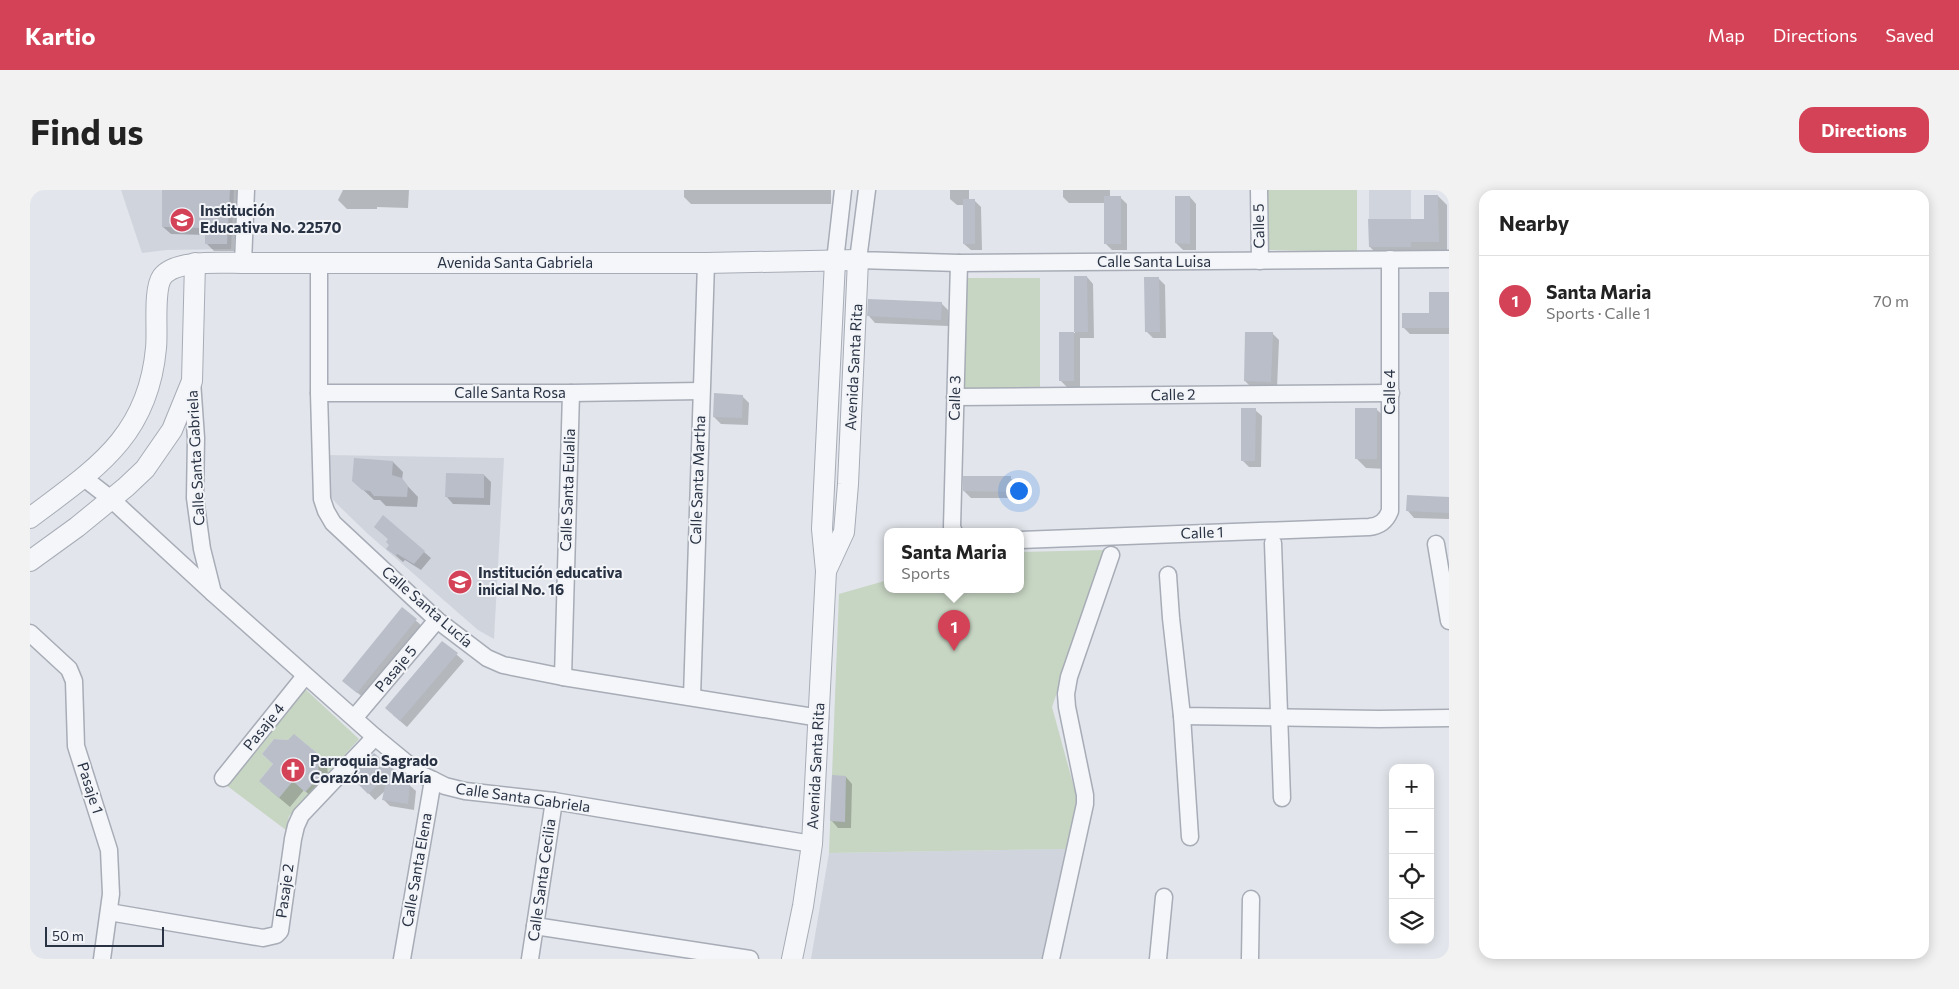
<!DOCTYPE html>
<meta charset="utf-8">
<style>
body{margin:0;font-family:Commissioner,sans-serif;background:#f2f2f2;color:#222}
.controls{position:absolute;right:15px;bottom:15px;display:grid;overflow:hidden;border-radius:10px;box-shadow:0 2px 12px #0003}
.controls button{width:45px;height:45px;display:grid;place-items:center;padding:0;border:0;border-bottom:1px solid #e0e0e0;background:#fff;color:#222;font:25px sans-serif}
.scale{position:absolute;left:15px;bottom:12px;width:119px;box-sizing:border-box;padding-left:5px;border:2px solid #293344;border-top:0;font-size:14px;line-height:18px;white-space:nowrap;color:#293344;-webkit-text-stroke:4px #f2f4f8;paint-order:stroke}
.you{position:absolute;left:988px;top:300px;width:18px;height:18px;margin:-12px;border:4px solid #fff;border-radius:50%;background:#1a73e8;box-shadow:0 0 0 8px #1a73e833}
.badge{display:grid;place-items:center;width:32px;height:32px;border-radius:50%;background:#d44257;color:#fff;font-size:16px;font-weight:700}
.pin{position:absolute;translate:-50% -41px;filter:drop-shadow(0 1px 2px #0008)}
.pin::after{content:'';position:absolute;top:26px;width:18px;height:15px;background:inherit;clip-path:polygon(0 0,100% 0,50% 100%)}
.popup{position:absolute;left:854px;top:338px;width:140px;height:65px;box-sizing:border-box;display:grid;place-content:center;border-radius:10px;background:#fff;filter:drop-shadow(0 1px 4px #0005);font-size:16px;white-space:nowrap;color:#767676}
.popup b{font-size:19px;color:#222}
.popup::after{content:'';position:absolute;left:50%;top:100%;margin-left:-10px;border:10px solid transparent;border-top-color:#fff}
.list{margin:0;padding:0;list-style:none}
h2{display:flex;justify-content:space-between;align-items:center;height:65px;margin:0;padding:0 20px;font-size:21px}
h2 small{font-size:16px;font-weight:400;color:#767676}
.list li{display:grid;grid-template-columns:32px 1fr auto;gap:15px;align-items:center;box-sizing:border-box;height:90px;padding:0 20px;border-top:1px solid #e0e0e0}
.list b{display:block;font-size:19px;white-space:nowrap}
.list p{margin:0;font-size:16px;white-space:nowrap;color:#767676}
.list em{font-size:16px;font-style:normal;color:#767676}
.icon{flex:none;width:28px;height:28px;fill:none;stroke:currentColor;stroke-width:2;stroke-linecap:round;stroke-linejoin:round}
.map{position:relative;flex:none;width:1419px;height:769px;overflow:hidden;border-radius:15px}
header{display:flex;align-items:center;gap:30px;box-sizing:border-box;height:70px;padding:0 25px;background:#d44257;color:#fff}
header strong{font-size:24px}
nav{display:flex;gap:28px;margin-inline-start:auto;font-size:18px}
.intro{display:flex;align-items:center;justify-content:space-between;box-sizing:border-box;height:120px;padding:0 30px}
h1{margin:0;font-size:35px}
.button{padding:12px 22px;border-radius:15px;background:#d44257;color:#fff;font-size:18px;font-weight:700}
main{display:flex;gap:30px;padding:0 30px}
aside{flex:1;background:#fff;border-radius:15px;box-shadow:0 2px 12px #0003}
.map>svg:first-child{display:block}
</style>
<header>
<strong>Kartio</strong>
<nav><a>Map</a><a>Directions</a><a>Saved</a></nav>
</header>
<div class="intro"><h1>Find us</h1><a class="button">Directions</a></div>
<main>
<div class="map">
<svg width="1419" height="769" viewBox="0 0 1419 769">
<rect width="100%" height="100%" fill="#e2e5eb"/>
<!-- built -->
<g fill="#d0d4dd">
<path d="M 91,0 L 204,0 L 201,59 L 136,60 L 112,63 Z"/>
<rect x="1339" y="0" width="42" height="57"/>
<path d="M 297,265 L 474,268 L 464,449 L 448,440 L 338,344 L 307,314 L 300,306 L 297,295 Z"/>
<path d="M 1038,659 L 1015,769 L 781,769 L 799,663 Z"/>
</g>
<!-- green -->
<g fill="#c7d5c3" fill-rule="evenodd">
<path d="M 1238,0 L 1327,0 L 1327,62 L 1237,60 Z"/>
<path d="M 934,88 L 1010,88 L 1010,199 L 933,201 Z"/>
<path d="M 1075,360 L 1022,517 L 1048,612 L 1038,659 L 799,663 L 809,404 L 858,390 L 858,400 L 990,400 L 990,362 Z"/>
<path d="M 274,498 L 329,549 L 259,626 L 256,640 L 196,595 ZM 265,545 L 287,563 L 289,587 L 275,602 L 263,591 L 229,591 L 243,574 L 232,564 L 244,549 L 258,550 Z"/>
</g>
<!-- shadow -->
<g fill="#0003">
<path d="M 133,0 L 208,0 L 204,61 L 184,61 L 176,53 L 176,45 L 141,44 L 133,37 Z"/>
<path d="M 313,0 L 379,0 L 378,18 L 347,17 L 347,19 L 317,19 L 308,10 Z"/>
<path d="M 654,0 L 801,0 L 801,14 L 661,14 L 654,7 Z"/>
<path d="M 920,0 L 939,0 L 939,10 L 944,10 L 951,17 L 952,60 L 941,60 L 934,54 L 934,15 L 927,15 L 920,9 Z"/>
<path d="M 1033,0 L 1080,0 L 1080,7 L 1090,7 L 1097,14 L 1097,60 L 1082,60 L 1075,53 L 1075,13 L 1039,13 L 1033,7 Z"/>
<path d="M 1408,6 L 1417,15 L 1417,61 L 1389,61 L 1389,66 L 1349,66 L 1340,57 L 1396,30 Z"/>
<path d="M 1160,7 L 1166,14 L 1166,60 L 1153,60 L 1146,53 Z"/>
<path d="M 1045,87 L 1057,87 L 1063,94 L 1064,148 L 1050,148 L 1050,197 L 1037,197 L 1030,190 L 1030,143 L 1045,143 Z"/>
<path d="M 1128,88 L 1135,95 L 1136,148 L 1123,148 L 1116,141 Z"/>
<path d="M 1419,103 L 1419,144 L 1380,144 L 1373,137 L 1401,124 Z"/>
<path d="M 911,113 L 918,120 L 918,136 L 845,133 L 839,126 Z"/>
<path d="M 1242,143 L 1249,150 L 1247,198 L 1222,198 L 1215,191 Z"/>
<path d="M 712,206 L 719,213 L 718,235 L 691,234 L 684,227 Z"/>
<path d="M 1346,219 L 1357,229 L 1357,279 L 1336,278 L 1326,268 Z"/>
<path d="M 1225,220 L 1232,226 L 1231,277 L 1219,277 L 1212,270 Z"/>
<path d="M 363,272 L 373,282 L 372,290 L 388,307 L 387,317 L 356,316 L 350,310 L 344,310 L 323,290 Z"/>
<path d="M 454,285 L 461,292 L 460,315 L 423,314 L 417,307 Z"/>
<path d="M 980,288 L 987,294 L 987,308 L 941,308 L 934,301 Z"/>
<path d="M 1419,308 L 1419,329 L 1384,328 L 1378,321 Z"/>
<path d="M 358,359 L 394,362 L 401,368 L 391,380 L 375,370 L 373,372 Z"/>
<path d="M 373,419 L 393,437 L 334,508 L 320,497 Z"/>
<path d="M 412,452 L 434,471 L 377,537 L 363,525 Z"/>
<path d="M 287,564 L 297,575 L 299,597 L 286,611 L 274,600 L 260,617 L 241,601 L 244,575 Z"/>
<path d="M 344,564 L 386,601 L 384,620 L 360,616 L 354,610 L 355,601 L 345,610 L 323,587 Z"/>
<path d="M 816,587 L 822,594 L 821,638 L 808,638 L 802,631 Z"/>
</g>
<!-- building -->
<g fill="#b9bec9">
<path d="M 132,0 L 200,0 L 197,54 L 175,54 L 175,38 L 132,37 Z"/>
<path d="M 1394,5 L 1408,5 L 1409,52 L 1381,52 L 1381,57 L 1339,57 L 1338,29 L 1394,29 Z"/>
<rect x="1074" y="6" width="17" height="48"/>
<path d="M 1145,6 L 1160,6 L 1160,54 L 1145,53 Z"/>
<rect x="933" y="9" width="12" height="45"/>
<path d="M 1044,86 L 1057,86 L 1058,142 L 1044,142 Z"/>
<path d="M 1114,87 L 1129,87 L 1130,142 L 1115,142 Z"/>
<path d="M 1399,102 L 1419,102 L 1419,138 L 1372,138 L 1372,123 L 1399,123 Z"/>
<path d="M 838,109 L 912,112 L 911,130 L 837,126 Z"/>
<rect x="1029" y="142" width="15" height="49"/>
<path d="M 1215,142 L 1243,142 L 1241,192 L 1214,191 Z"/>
<path d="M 684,203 L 713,205 L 712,228 L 683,227 Z"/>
<path d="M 1211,218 L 1226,218 L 1225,271 L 1211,271 Z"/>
<rect x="1325" y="218" width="22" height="51"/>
<path d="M 324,268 L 363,271 L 362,285 L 372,288 L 378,296 L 377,307 L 344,306 L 340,301 L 332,300 L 322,291 Z"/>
<path d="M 416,283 L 454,284 L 454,308 L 415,307 Z"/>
<path d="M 933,286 L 981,286 L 981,302 L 933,301 Z"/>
<path d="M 1377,305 L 1419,307 L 1419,323 L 1376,321 Z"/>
<path d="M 353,325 L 395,361 L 384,374 L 367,364 L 366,366 L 356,359 L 359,355 L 356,352 L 358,349 L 344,337 Z"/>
<path d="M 372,417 L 387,429 L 327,503 L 312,491 Z"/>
<path d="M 412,451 L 428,463 L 370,531 L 355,518 Z"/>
<path d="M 264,544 L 287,563 L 289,587 L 275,602 L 263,591 L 249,608 L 229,591 L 243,574 L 232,564 L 244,549 L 258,550 Z"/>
<path d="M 344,563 L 380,593 L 378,614 L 352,610 L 357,587 L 338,604 L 321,587 Z"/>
<path d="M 802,585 L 816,586 L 815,632 L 800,631 Z"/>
</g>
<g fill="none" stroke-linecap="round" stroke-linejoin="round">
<defs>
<g id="minor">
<path d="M 837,0 L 828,70 L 929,73 L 1419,69"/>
<path d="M 1229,0 L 1230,71"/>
<path d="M 805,71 L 813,0"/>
<path d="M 213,73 L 216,0"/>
<path d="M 289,74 L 289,203 L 292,309 L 296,321 L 303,333 L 407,430 L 457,468 L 473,475 L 533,487 L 790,528"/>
<path d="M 162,191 L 166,248 L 165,308 L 172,359 L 183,403"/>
<path d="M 289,203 L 541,203 L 671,201"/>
<path d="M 925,207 L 1361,203"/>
<path d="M 54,288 L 81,309 L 183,403 L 345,547 L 390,584 L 403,590 L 415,596 L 435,601 L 524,611 L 782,654"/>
<path d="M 924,342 L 922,337 L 929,73"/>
<path d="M 990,350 L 1339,337 C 1350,336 1356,331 1360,321 L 1360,69"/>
<path d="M 1243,353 L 1252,608"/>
<path d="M 1406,354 L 1419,431"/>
<path d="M 1138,385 L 1141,428 L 1152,526 L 1349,529 L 1419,528"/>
<path d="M 0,443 L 39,479 L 44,491 L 46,556 L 79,660 L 81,704 L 72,769"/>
<path d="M 533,487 L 541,203"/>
<path d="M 662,507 L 676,73"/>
<path d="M 1152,526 L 1160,647"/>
<path d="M 325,527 L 407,430"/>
<path d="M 193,588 L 275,486"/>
<path d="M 79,722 L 233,748 L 246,745 L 250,741 L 263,649 L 266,636 L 271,625 L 345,547"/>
<path d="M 505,736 L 720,769"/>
<path d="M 372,769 L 403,590"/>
<path d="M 500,769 L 524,611"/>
<path d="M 1021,769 L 1055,614 L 1055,605 L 1037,517 L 1036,504 L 1039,487 L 1081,365"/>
<path d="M 1128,769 L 1134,707"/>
<path d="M 1220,769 L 1221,709"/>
</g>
<g id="tertiary">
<path d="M 0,328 C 65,279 118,247 126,158 C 128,141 123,100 132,87 C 145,69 193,73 213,73 L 676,73 L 828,70 L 818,294 L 814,342 L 796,381"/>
<path d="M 0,371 L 47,337 L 96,297 L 115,279 L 142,240 L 162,191 L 165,73"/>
<path d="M 762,769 L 773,716 L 782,654 L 796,381 L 792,339 L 805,71"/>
</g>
</defs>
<!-- minor casing -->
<use href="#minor" stroke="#a7acb6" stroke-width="19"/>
<!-- tertiary casing -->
<use href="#tertiary" stroke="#a7acb6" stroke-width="22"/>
<!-- minor -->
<use href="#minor" stroke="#f5f6f9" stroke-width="16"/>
<!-- tertiary -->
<use href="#tertiary" stroke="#f5f6f9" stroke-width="20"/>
</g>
<!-- icons -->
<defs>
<symbol id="school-disc" viewBox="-11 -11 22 22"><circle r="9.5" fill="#d44257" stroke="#f2f4f8"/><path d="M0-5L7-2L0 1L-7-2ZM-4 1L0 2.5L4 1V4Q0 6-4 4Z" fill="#fff"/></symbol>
<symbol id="church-disc" viewBox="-11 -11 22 22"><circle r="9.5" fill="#d44257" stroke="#f2f4f8"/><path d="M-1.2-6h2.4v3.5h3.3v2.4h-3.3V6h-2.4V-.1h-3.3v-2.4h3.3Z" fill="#fff"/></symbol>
</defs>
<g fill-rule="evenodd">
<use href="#school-disc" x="138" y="16" width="28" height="28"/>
<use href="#school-disc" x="416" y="378" width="28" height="28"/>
<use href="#church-disc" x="249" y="566" width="28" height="28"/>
</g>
<g text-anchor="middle" stroke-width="4" stroke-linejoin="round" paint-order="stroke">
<!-- poi labels -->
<g font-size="15" font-weight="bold" fill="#293344" stroke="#f2f4f8" text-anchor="start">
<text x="170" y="26">Institución<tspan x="170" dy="17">Educativa No. 22570</tspan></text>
<text x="448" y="388">Institución educativa<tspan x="448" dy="17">inicial No. 16</tspan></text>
<text x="280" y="576">Parroquia Sagrado<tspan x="280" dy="17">Corazón de María</tspan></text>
</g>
<!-- street labels -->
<g font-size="15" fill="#293344" stroke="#f2f4f8">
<text transform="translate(1229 36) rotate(-91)" y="5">Calle 5</text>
<text x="1124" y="77">Calle Santa Luisa</text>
<text x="485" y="78">Avenida Santa Gabriela</text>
<text transform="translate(824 177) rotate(-87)" y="5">Avenida Santa Rita</text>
<text transform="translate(1360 202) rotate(-90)" y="5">Calle 4</text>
<text x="480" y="208">Calle Santa Rosa</text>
<text transform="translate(1143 205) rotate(-1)" y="5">Calle 2</text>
<text transform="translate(925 208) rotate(-89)" y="5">Calle 3</text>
<text transform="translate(166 268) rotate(-93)" y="5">Calle Santa Gabriela</text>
<text transform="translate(668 290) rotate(-88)" y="5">Calle Santa Martha</text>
<text transform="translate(538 300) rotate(-88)" y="5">Calle Santa Eulalia</text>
<text transform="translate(1172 343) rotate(-2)" y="5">Calle 1</text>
<text transform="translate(397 417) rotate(41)" y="5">Calle Santa Lucía</text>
<text transform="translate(366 479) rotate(-50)" y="5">Pasaje 5</text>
<text transform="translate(234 537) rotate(-51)" y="5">Pasaje 4</text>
<text transform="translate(786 576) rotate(-87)" y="5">Avenida Santa Rita</text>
<text transform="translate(60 598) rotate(72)" y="5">Pasaje 1</text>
<text transform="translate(493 608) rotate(8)" y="5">Calle Santa Gabriela</text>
<text transform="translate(387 680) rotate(-80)" y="5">Calle Santa Elena</text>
<text transform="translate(512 690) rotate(-82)" y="5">Calle Santa Cecilia</text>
<text transform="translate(255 701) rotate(-82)" y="5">Pasaje 2</text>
</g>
</g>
</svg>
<div class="controls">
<button>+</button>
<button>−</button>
<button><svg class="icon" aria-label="locate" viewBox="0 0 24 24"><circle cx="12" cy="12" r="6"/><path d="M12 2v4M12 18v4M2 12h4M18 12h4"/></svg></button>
<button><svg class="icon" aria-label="layers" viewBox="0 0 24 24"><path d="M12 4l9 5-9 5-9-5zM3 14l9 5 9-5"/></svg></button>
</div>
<div class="scale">50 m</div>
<div class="you"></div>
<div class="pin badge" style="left:924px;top:461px">1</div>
<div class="popup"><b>Santa Maria</b>Sports</div>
</div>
<aside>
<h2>Nearby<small></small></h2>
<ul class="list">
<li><span class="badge">1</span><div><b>Santa Maria</b><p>Sports · Calle 1</p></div><em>70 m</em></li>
</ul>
</aside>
</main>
